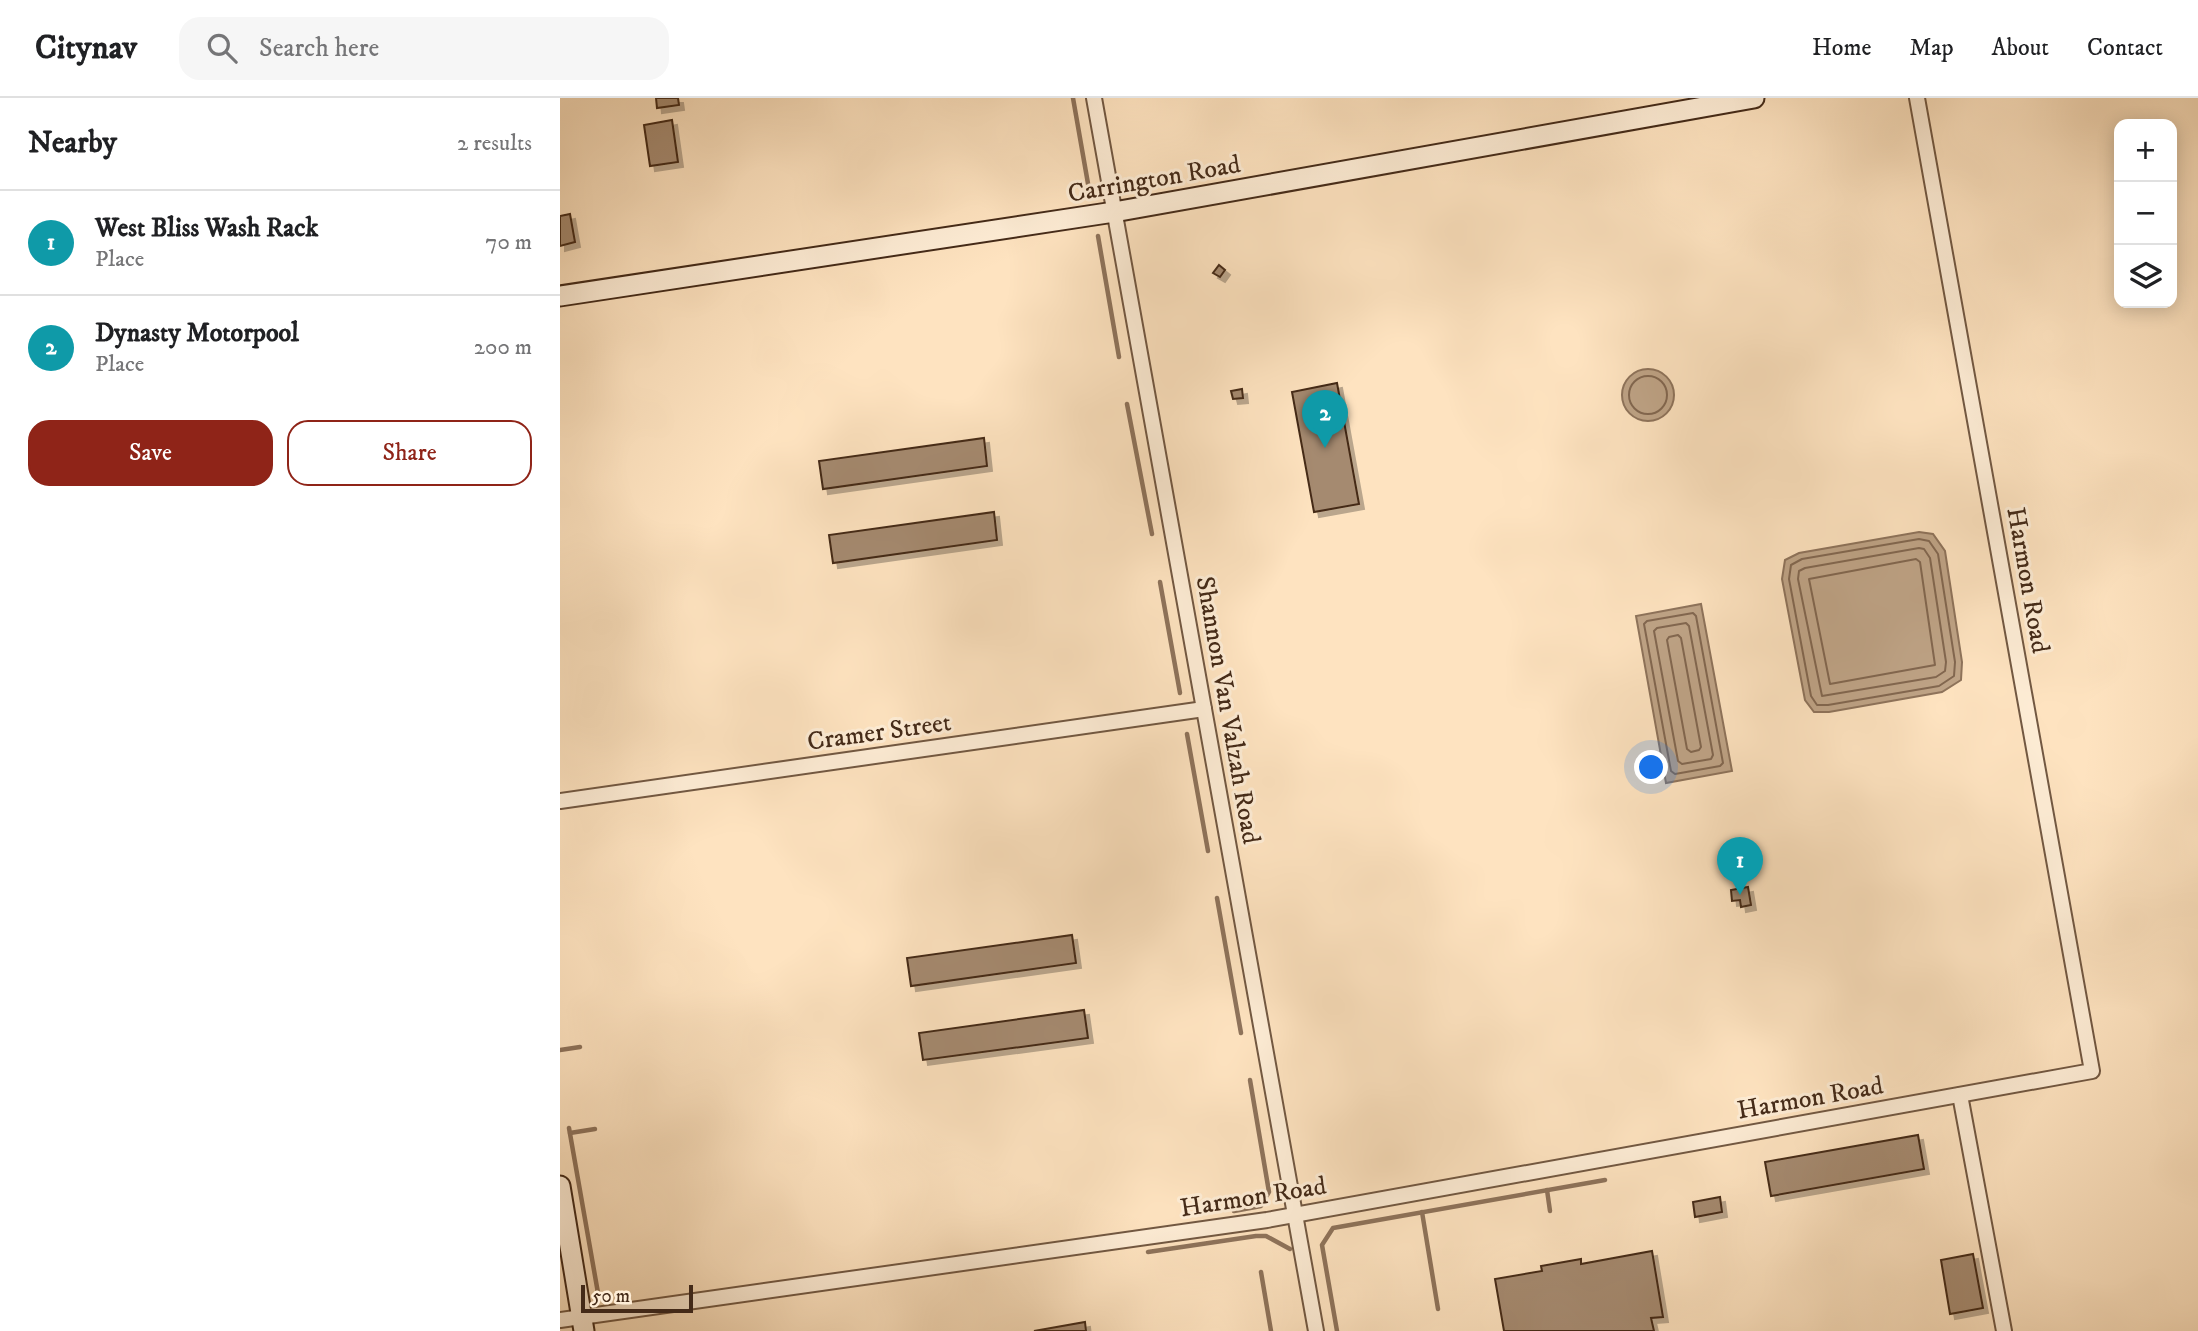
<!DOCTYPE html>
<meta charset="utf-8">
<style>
body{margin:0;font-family:"IM FELL DW Pica",serif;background:#f6f6f6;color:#202124}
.controls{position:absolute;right:21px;top:21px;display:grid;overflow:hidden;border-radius:14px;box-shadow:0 4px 18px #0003}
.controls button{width:63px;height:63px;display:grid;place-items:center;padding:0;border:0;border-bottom:2px solid #e0e0e0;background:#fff;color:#202124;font:35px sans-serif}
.scale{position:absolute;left:21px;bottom:18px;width:112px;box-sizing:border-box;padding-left:7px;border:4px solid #442a18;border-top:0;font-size:19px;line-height:24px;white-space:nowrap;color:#442a18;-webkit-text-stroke:5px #feedd6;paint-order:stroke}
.you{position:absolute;left:1092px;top:670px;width:24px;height:24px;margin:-18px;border:5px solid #fff;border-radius:50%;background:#1a73e8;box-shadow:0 0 0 10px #1a73e833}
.badge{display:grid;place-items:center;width:46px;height:46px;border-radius:50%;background:#8f2418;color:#fff;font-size:23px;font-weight:700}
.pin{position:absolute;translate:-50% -58px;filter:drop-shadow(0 2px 4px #0008)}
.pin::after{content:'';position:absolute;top:37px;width:24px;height:21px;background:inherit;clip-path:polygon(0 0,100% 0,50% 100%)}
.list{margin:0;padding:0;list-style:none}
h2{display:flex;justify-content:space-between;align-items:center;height:91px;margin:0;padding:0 28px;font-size:30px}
h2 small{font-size:23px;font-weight:400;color:#757577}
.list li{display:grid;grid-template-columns:46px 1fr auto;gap:21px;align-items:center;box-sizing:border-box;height:105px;padding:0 28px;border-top:2px solid #e0e0e0}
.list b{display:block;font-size:26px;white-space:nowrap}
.list p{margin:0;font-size:23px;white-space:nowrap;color:#757577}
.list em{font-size:23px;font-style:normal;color:#757577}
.actions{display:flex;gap:14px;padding:21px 28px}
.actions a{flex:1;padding:16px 0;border:2px solid #8f2418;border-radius:21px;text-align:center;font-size:24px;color:#8f2418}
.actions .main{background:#8f2418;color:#fff}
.icon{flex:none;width:38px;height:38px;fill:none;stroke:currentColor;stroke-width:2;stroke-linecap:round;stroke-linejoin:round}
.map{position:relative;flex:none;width:1638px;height:1233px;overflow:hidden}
header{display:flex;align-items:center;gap:42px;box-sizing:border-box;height:98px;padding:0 35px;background:#fff;border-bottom:2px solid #e0e0e0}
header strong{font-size:33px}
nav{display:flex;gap:38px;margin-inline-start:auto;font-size:24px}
.search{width:490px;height:63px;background:#f6f6f6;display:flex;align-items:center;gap:18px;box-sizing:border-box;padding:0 24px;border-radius:21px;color:#757577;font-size:26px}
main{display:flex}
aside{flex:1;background:#fff}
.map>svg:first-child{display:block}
</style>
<header>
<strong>Citynav</strong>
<div class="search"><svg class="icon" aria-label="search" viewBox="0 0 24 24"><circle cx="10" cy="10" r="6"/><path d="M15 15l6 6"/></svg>Search here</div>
<nav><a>Home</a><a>Map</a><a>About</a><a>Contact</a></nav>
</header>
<main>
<aside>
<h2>Nearby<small>2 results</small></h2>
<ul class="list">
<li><span class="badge" style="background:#0f9aa8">1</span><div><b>West Bliss Wash Rack</b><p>Place</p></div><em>70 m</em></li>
<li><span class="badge" style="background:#0f9aa8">2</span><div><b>Dynasty Motorpool</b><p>Place</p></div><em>200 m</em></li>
</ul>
<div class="actions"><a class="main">Save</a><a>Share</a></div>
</aside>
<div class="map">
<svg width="1638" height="1233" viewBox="0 0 1638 1233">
<defs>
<filter id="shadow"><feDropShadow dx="5" dy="5" stdDeviation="0" flood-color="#0004"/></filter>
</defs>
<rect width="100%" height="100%" fill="#fee3c0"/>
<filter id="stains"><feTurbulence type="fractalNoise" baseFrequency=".00286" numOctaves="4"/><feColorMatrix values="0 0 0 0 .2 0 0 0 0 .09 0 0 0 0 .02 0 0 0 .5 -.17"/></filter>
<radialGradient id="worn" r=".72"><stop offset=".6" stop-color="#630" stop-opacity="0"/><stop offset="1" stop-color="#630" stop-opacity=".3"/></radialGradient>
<!-- water -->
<g fill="#bfa487" stroke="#8e735b" stroke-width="2">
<circle cx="1088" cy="297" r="26"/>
<path d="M 1359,434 L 1373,436 L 1385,453 L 1402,564 L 1401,582 L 1382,594 L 1269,614 L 1254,614 L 1245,602 L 1222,481 L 1225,462 L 1239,455 Z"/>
<path d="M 1141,506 L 1172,673 L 1106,685 L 1076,518 Z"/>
</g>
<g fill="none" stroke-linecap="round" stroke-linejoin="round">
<!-- shore -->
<g stroke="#826750" stroke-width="2">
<circle cx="1088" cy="297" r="19"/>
<path d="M 1359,441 L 1369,443 L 1378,456 L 1395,564 L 1394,578 L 1379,588 L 1268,607 L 1257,607 L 1251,598 L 1229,481 L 1231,467 L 1242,461 Z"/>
<path d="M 1359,450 L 1364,451 L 1370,460 L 1386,564 L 1385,573 L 1376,579 L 1262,598 L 1238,481 L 1239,473 L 1245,470 Z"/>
<path d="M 1356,461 L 1360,464 L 1375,567 L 1270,586 L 1249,481 Z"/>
<path d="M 1133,515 L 1136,518 L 1163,665 L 1160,668 L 1115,676 L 1111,673 L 1084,526 L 1087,523 Z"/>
<path d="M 1126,525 L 1129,528 L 1153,657 L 1151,661 L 1122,666 L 1118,663 L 1094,533 L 1097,530 Z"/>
<path d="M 1118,537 L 1121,540 L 1141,649 L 1139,652 L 1131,654 L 1127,651 L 1107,542 L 1109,539 Z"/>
</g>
<!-- stream -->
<g stroke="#8e735b" stroke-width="4.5">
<path d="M 513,0 L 530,97"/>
<path d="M 538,138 L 559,259"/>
<path d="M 567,306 L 592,436"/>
<path d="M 600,484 L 620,595"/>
<path d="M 627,636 L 648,753"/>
<path d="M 657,800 L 681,935"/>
<path d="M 0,952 L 20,949"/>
<path d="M 9,1030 L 38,1195"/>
<path d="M 10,1035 L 35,1031"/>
<path d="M 987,1092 L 990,1113"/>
<path d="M 674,1113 L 701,1108 L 709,1094 L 690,982"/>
<path d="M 862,1114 L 878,1211"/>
<path d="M 588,1154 L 696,1138 L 706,1138 L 730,1151"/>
<path d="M 701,1174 L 711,1233"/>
<path d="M 777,1233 L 762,1147 L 773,1130 L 1045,1082"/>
</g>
</g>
<!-- building -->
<g fill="#a58a6f" stroke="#442a18" stroke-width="2" filter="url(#shadow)">
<path d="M 96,0 L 118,0 L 119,7 L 97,10 Z"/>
<path d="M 112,22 L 118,64 L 90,68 L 84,27 Z"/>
<path d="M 10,116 L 15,144 L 0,148 L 0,118 Z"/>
<path d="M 659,167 L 665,172 L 660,179 L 653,175 Z"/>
<path d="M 777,285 L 799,406 L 754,414 L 732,294 Z"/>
<path d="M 682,291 L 683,300 L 673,301 L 671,293 Z"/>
<path d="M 424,340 L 427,368 L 263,391 L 259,363 Z"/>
<path d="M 434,414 L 437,442 L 273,465 L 269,437 Z"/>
<path d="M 1188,789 L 1191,807 L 1181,809 L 1180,802 L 1172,803 L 1171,792 Z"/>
<path d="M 512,837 L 516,865 L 351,888 L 347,860 Z"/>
<path d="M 524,912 L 528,940 L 363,962 L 359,935 Z"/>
<path d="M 1358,1037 L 1364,1071 L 1211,1098 L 1205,1064 Z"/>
<path d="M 1160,1099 L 1162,1114 L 1135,1119 L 1133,1104 Z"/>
<path d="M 1092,1153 L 1103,1219 L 1091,1220 L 1094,1233 L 944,1233 L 935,1181 L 982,1173 L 981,1168 L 1021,1161 L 1021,1166 Z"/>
<path d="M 1413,1156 L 1423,1210 L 1390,1216 L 1381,1162 Z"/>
<path d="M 525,1224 L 526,1233 L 474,1233 Z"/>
</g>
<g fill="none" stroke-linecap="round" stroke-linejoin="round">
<defs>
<g id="street">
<path d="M 534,0 L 756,1233"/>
<path d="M 0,703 L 644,611"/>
<path d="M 1400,997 L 1444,1233"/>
<path d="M 0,1222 L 707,1122 L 1532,973 L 1357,0"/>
</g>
<g id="secondary">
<path d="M 0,198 L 554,114 L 1194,0"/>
<path d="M 0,1088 L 24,1233"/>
</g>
</defs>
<!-- street casing -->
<use href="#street" stroke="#725842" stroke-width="18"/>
<!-- secondary casing -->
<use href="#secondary" stroke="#442a18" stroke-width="23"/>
<!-- street -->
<use href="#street" stroke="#feedd6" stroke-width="14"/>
<!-- secondary -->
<use href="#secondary" stroke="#feedd6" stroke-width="19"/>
</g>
<g text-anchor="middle" stroke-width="6" stroke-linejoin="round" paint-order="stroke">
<!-- street labels -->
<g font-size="26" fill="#442a18" stroke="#feedd6">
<text transform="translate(594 80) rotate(-10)" y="9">Carrington Road</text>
<text transform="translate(1469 482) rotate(80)" y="9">Harmon Road</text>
<text transform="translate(669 612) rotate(80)" y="9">Shannon Van Valzah Road</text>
<text transform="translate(319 633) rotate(-8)" y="9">Cramer Street</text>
<text transform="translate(1250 999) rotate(-10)" y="9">Harmon Road</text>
<text transform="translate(693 1098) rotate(-9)" y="9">Harmon Road</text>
</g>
</g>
<rect width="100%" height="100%" filter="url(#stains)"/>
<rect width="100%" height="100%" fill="url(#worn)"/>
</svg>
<div class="controls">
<button>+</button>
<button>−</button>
<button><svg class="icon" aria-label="layers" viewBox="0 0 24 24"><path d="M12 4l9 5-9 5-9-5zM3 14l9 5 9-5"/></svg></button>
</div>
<div class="scale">50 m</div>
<div class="you"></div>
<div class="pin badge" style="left:1180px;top:797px;background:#0f9aa8">1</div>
<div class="pin badge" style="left:765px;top:350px;background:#0f9aa8">2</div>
</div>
</main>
